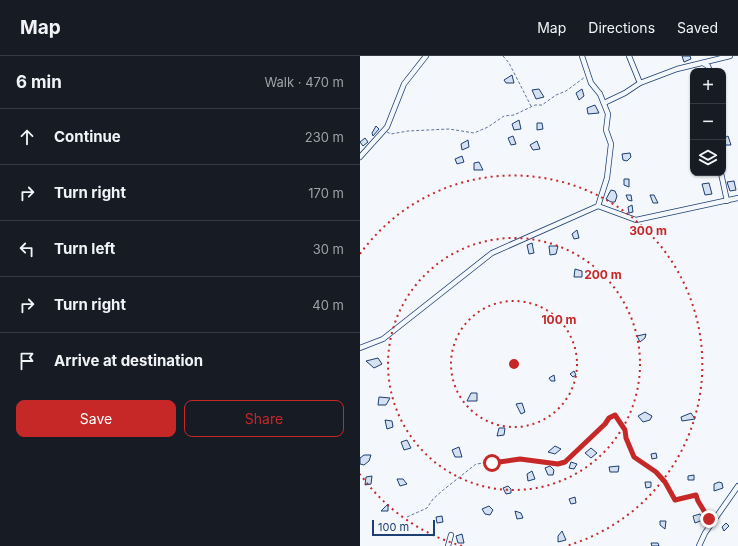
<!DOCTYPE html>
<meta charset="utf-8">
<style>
body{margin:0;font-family:Inter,sans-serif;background:#242831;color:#f1f3f6}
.controls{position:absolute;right:12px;top:12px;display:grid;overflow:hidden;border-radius:8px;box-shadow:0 1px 3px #0004}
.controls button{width:36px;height:36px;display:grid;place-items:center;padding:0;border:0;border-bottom:1px solid #363941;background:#171b24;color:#f1f3f6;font:20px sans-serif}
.scale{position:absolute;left:12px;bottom:10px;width:63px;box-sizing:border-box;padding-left:4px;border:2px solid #1d3f73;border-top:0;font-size:11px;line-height:14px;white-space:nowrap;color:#1d3f73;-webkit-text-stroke:3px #f4f7fb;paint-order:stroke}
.stop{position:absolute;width:12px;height:12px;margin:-9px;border:3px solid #c62828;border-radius:50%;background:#fff}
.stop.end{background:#c62828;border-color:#fff;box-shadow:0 1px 4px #0008}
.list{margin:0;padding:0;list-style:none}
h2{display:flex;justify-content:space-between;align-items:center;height:52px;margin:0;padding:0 16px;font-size:17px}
h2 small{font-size:13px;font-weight:400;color:#9ea1a6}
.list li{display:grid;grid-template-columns:26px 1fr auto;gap:12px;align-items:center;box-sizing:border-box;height:56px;padding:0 16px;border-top:1px solid #363941}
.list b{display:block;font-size:15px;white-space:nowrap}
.list em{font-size:13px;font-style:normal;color:#9ea1a6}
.actions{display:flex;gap:8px;padding:12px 16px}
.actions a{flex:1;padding:9px 0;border:1px solid #c62828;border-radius:8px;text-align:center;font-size:14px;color:#c62828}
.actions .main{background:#c62828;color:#fff}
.icon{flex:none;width:22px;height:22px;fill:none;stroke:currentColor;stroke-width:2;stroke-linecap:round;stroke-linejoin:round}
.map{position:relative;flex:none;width:378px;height:490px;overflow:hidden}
header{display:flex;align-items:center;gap:24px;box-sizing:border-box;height:56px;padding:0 20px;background:#171b24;border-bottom:1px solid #363941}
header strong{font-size:19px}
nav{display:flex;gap:22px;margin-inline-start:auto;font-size:14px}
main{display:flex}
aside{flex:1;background:#171b24}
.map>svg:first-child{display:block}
</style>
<header>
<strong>Map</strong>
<nav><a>Map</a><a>Directions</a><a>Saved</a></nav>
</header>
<main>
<aside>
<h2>6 min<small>Walk · 470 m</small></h2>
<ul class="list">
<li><svg class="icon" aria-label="ahead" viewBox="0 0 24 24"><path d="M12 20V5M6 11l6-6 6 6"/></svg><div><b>Continue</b></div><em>230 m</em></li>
<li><svg class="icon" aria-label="right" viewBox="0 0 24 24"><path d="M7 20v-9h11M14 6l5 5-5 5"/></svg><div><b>Turn right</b></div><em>170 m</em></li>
<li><svg class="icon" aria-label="left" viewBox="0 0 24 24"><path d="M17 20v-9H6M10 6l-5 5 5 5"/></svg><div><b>Turn left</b></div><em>30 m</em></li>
<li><svg class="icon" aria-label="right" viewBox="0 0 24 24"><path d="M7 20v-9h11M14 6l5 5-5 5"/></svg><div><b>Turn right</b></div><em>40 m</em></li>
<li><svg class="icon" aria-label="arrive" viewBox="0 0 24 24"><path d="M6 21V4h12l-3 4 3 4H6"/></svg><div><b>Arrive at destination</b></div></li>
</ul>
<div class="actions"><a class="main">Save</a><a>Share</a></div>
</aside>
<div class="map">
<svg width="378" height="490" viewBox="0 0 378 490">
<rect width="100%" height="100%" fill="#f4f7fb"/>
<!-- building -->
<g fill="#d5e0f0" stroke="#1d3f73">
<path d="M 322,0 L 330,0 L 331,3 L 324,6 Z"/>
<path d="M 152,19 L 154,27 L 146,27 L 144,24 Z"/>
<path d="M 179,33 L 184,41 L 176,43 L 172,34 Z"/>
<path d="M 222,33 L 224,40 L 219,44 L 216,37 Z"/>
<path d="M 235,49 L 239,57 L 228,58 L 227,52 Z"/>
<path d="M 159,64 L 161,73 L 154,74 L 152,68 Z"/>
<path d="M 177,67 L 182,67 L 183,73 L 177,74 Z"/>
<path d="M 16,70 L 19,73 L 13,80 L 12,77 Z"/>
<path d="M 153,80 L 156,88 L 151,89 L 148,82 Z"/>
<path d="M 368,80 L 371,89 L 364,89 L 363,83 Z"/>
<path d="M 5,82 L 8,86 L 3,90 L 0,86 Z"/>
<path d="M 108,84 L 109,91 L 102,94 L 101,88 Z"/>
<path d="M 177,85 L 180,93 L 173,94 L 170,89 Z"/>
<path d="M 270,97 L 271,101 L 267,105 L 263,104 L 262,98 Z"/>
<path d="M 102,100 L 104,106 L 97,108 L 95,103 Z"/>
<path d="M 119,106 L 123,114 L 114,114 L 114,107 Z"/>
<path d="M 264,123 L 269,123 L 269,131 L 264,129 Z"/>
<path d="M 374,125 L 376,134 L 370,135 L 367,126 Z"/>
<path d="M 349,127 L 352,138 L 345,139 L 342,128 Z"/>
<path d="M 251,134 L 255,135 L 257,140 L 255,146 L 251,146 L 246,143 Z"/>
<path d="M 266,139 L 271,139 L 272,145 L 268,144 Z"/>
<path d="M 290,139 L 294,139 L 298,147 L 293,147 Z"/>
<path d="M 272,149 L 273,156 L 269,157 L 268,151 Z"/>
<path d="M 217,174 L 219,182 L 214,183 L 212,178 Z"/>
<path d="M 172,187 L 174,197 L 169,198 L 167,189 Z"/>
<path d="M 189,190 L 198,190 L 196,198 L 190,199 Z"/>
<path d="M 215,213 L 222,215 L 222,221 L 214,221 Z"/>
<path d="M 286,278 L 285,282 L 280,286 L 277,280 Z"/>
<path d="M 18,302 L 22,308 L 14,312 L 6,305 Z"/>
<path d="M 214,315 L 216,319 L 213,321 L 210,318 Z"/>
<path d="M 194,319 L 195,325 L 191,325 L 189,322 Z"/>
<path d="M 111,337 L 117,337 L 117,345 L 107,345 Z"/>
<path d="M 19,341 L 30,342 L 26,349 L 18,349 Z"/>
<path d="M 162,347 L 165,356 L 161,358 L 156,348 Z"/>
<path d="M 285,356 L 292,360 L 290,364 L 283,366 L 278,360 Z"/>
<path d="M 331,357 L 335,363 L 322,365 L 321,361 Z"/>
<path d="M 25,364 L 32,365 L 33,371 L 27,373 Z"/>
<path d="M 139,372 L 145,372 L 144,379 L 137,380 Z"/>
<path d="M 47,384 L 51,392 L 44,394 L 41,386 Z"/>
<path d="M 195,390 L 201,393 L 195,398 L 188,396 Z"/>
<path d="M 99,391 L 102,401 L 95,401 L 92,394 Z"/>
<path d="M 231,392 L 237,397 L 231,402 L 225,397 Z"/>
<path d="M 296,397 L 297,402 L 292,403 L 291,398 Z"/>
<path d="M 4,399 L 11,399 L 9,405 L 4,409 L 0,408 L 0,402 Z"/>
<path d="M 211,406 L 217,408 L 214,413 L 209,412 Z"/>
<path d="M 190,410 L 194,414 L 193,419 L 188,419 L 185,412 Z"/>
<path d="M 259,410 L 258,416 L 250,416 L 249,411 Z"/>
<path d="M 172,415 L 175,423 L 168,425 L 167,418 Z"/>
<path d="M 334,419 L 334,424 L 328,424 L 328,420 Z"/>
<path d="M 12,420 L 11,428 L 5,429 L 6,421 Z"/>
<path d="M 37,423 L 43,423 L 47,428 L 40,430 Z"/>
<path d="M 285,426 L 291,426 L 291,431 L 286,432 Z"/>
<path d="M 359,426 L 362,427 L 363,432 L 354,435 L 354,428 Z"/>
<path d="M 148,430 L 151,433 L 151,437 L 146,438 L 143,432 Z"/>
<path d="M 215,441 L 216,447 L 211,448 L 209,443 Z"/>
<path d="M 28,448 L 28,455 L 21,455 Z"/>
<path d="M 129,450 L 133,454 L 130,459 L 125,458 L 122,453 Z"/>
<path d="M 155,455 L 161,457 L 163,462 L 157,463 Z"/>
<path d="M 340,458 L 343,464 L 335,467 L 333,460 Z"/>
<path d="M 82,460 L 83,466 L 77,467 L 76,461 Z"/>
<path d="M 300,465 L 306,465 L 305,473 L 300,469 Z"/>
<path d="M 366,467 L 369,470 L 364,475 L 362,471 Z"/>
<path d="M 202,475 L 206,484 L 198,486 L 198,480 Z"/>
<path d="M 102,478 L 104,487 L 98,487 L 96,480 Z"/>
<path d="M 291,487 L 298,487 L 299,490 L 292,490 Z"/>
</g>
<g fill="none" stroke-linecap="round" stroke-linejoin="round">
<defs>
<g id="minor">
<path d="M 269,0 L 280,27 L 317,13 L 370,0"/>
<path d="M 343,7 L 348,10 L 350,15"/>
<path d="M 244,47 L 265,37 L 280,27"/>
<path d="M 0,101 L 27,71 L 44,28 L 66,0"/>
<path d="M 361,117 L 367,145"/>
<path d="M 238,150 L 276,164 L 378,142"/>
<path d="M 0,292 L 23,283 L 132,197 L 238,150 L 247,122 L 251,88 L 246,74 L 248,58 L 240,38 L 231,27 L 222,0"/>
<path d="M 88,490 L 91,479"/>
<path d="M 339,490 L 345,477 L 378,430"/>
</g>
</defs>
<!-- minor casing -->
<use href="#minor" stroke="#1d3f73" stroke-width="6"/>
<!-- path -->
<g stroke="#5e769c" stroke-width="1" stroke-dasharray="3 2" stroke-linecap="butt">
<path d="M 143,0 L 149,7 L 171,50"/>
<path d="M 27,76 L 31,78 L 48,75 L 89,73 L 114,77 L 128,71 L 144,60 L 154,59 L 175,49 L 182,49 L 196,39 L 206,35 L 225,21"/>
<path d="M 47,461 L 67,452 L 73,443 L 82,435 L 116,408 L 160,403 L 197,408 L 205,406 L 245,368 L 249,362 L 255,359 C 267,373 265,389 274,401 C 280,407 289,410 295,415 C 305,422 308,434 315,443 L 336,439 L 338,445 L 349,464"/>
</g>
<!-- minor -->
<use href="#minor" stroke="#f4f7fb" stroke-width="4.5"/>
</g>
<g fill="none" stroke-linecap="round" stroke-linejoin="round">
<!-- route -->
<path stroke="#c62828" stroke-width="5" d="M 132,407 L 160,403 L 198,408 L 205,406 L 245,368 L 249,362 L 255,359 L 265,374 L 266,382 L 274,401 L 296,416 L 305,426 L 315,444 L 336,439 L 338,445 L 349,463"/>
</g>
<!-- distance rings -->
<g fill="none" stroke="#c62828" stroke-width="2" stroke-dasharray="2 4">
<circle cx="154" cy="308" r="63"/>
<circle cx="154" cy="308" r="126"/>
<path d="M102 490A189 189 0 0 1 0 418M0 198A189 189 0 1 1 206 490"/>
</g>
<circle cx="154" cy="308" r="6" fill="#c62828" stroke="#f4f7fb" stroke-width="2"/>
<g font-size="12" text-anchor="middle" font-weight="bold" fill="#c62828" stroke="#f4f7fb" stroke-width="3" stroke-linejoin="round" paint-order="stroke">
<text x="288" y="179">300 m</text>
<text x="243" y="223">200 m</text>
<text x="199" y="268">100 m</text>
</g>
</svg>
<div class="controls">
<button>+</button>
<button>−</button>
<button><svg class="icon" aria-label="layers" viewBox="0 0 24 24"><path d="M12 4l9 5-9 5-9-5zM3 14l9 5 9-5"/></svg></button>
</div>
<div class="scale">100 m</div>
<div class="stop" style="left:132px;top:407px"></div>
<div class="stop end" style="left:349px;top:463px"></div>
</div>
</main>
